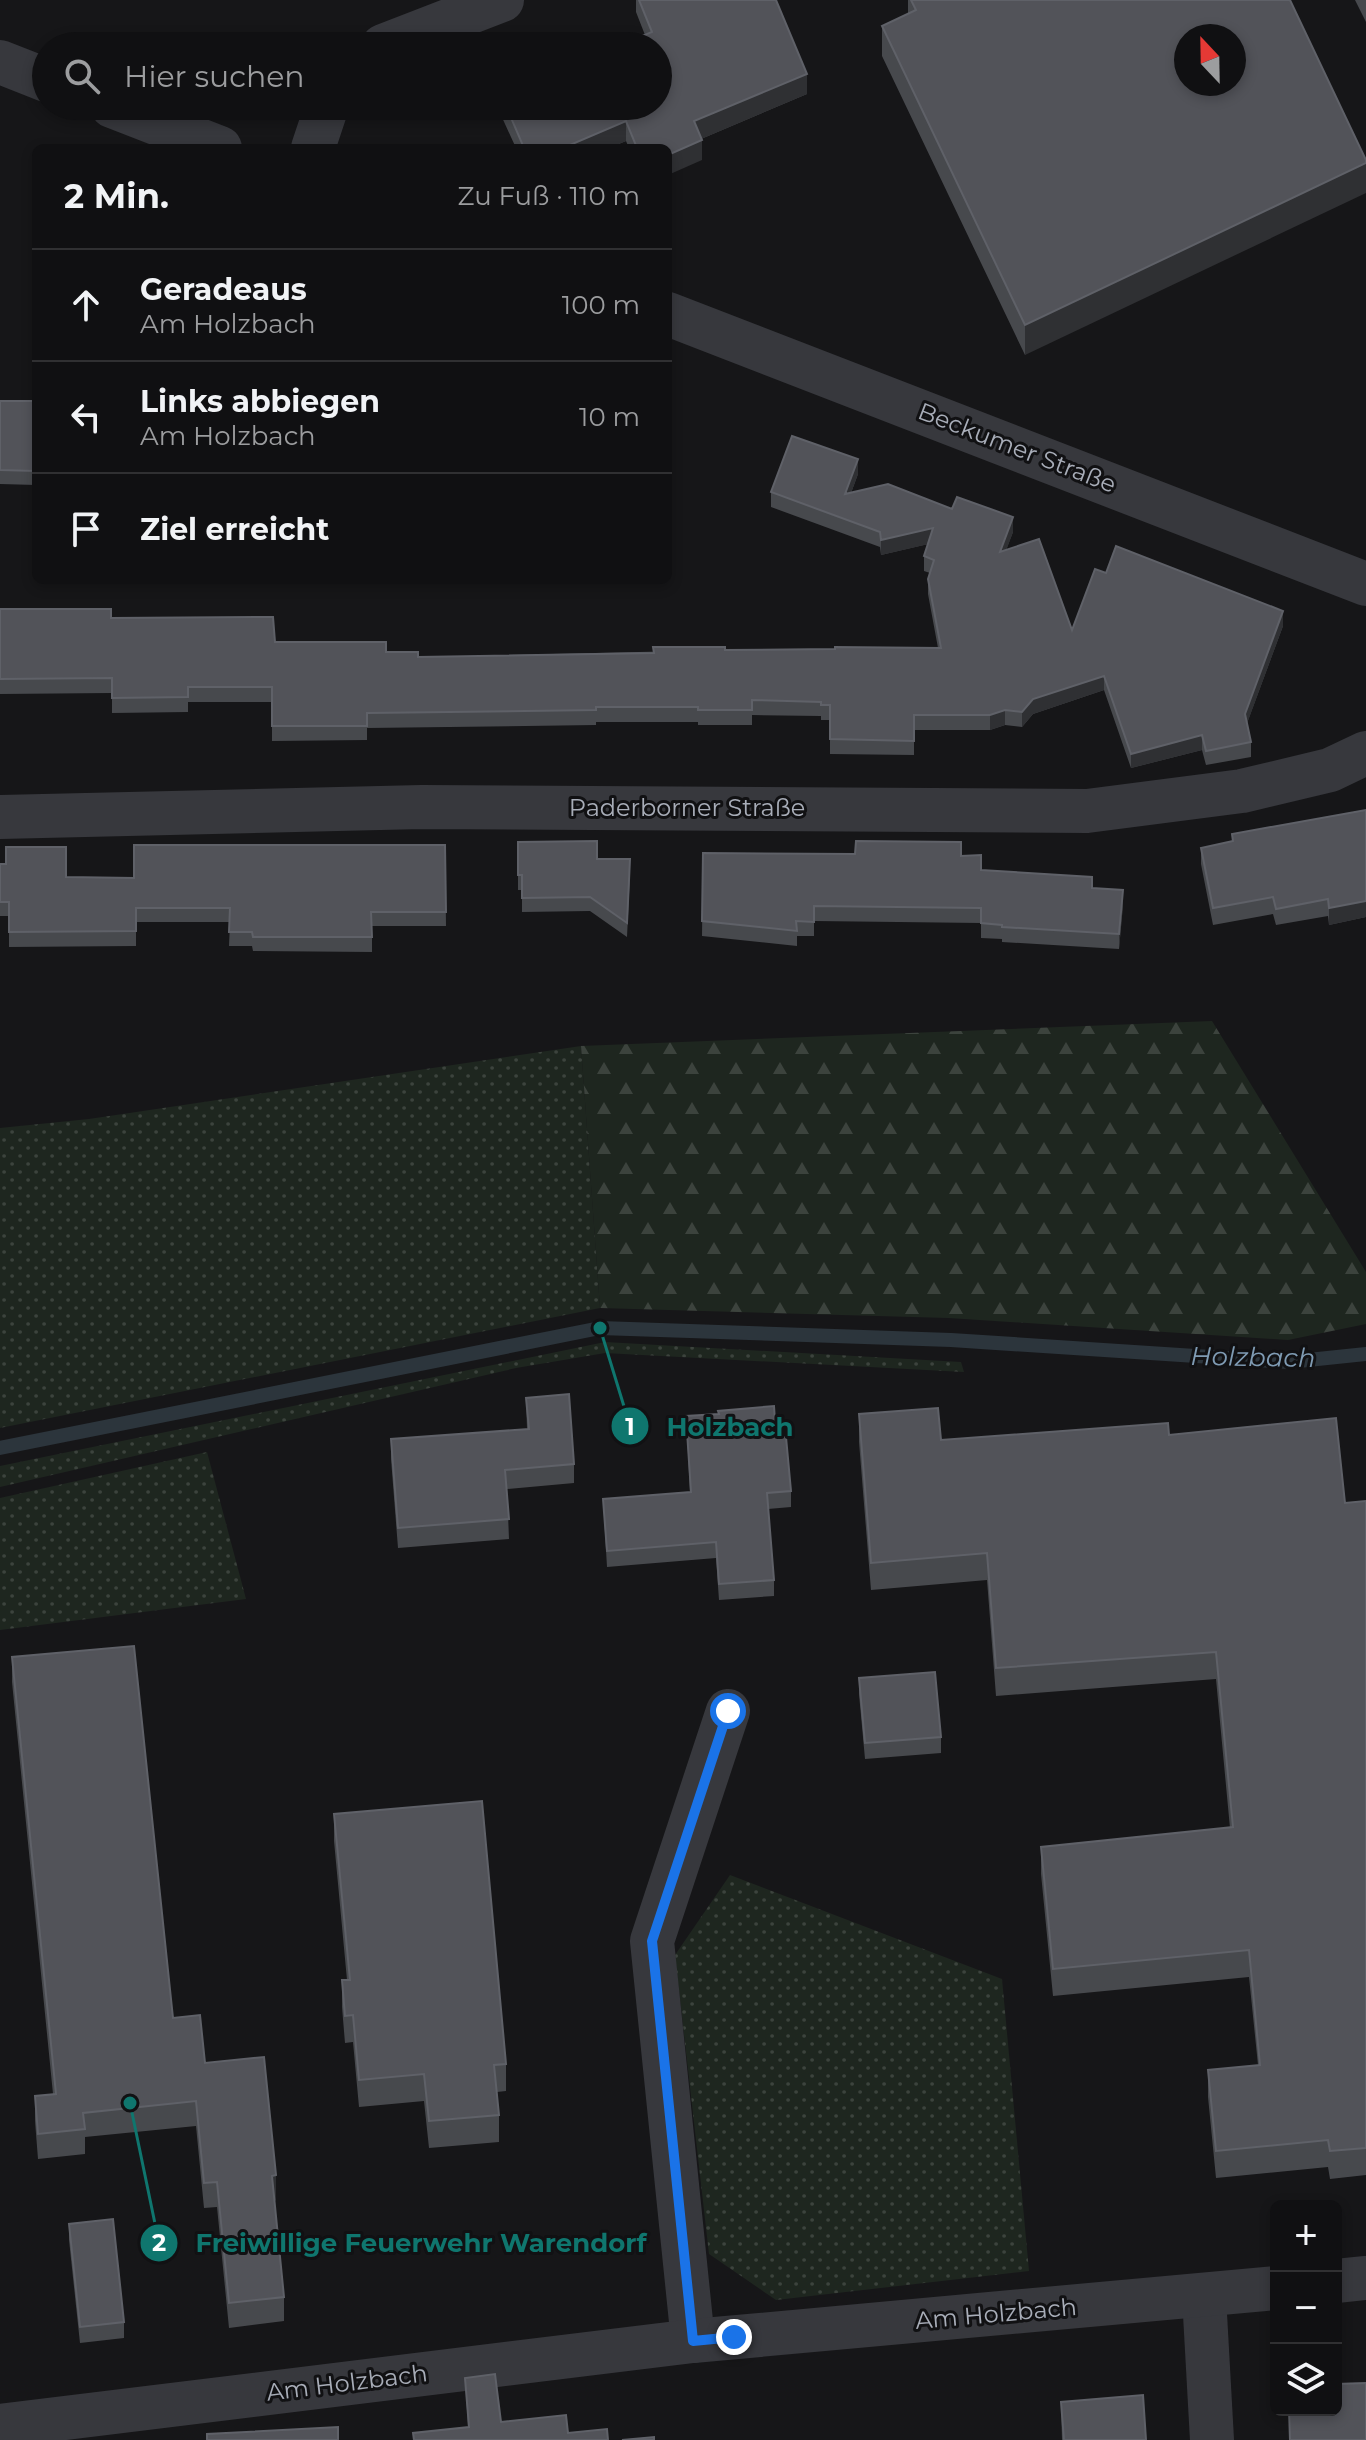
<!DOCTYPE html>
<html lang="de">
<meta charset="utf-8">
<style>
body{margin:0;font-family:Montserrat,sans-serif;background:#1e1e20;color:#f1f3f6}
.controls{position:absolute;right:24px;bottom:24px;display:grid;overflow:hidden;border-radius:12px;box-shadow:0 4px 12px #0003}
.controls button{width:72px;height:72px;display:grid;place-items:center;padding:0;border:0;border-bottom:2px solid #303032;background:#101012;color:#f1f3f6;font:40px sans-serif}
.compass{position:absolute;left:1174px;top:24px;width:72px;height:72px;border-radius:50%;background:#101012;box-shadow:0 4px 12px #0003;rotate:338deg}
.stop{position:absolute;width:24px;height:24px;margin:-18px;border:6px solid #1a73e8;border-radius:50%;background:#fff}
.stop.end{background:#1a73e8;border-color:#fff;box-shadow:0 2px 8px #0008}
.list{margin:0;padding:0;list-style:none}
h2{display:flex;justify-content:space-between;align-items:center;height:104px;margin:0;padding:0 32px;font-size:34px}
h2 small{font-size:26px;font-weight:400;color:#9c9d9f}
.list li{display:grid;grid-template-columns:52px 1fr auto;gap:24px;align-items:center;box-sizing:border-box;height:112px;padding:0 32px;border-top:2px solid #303032}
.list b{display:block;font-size:30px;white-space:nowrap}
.list p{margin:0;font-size:26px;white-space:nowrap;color:#9c9d9f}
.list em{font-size:26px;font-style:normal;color:#9c9d9f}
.icon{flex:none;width:44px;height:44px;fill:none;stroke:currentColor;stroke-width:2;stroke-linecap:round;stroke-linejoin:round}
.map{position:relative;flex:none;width:1366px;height:2440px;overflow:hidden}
.search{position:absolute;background:#101012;box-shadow:0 4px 12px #0003;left:32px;top:32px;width:640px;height:88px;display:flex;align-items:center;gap:20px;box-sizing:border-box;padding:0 28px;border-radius:44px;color:#9c9d9f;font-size:30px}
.panel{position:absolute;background:#101012;box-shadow:0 4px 12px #0003;left:32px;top:144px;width:640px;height:440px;border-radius:12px}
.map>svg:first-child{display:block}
</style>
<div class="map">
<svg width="1366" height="2440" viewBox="0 0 1366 2440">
<defs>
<pattern id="grass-dots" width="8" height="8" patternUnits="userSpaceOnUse" patternTransform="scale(2)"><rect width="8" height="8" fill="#1e261f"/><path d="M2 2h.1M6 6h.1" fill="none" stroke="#3c433d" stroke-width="1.8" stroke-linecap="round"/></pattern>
<pattern id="forest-firs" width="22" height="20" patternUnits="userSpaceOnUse" patternTransform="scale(2)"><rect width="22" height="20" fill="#1e261f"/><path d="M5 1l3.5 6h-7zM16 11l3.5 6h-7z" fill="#3c433d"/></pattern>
</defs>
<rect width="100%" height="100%" fill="#161618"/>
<!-- grass -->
<g fill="url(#grass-dots)">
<path d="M 581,1046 L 600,1308 L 0,1428 L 0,1128 L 89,1119 Z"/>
<path d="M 605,1342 L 961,1362 L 964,1372 L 605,1353 L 516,1368 L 0,1487 L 0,1466 Z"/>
<path d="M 207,1452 L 246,1599 L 0,1630 L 0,1498 Z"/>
<path d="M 730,1875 L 1002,1979 L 1029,2271 L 776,2300 L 709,2254 L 675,1955 Z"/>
</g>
<!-- forest -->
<path fill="url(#forest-firs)" d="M 1212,1021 L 1366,1272 L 1366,1324 L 1288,1340 L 949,1318 L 600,1308 L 581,1046 Z"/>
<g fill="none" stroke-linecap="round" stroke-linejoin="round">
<!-- stream -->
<path stroke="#2c353c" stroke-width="14" d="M 0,1448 L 600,1328 L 951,1340 L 1289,1362 L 1366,1354"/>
<!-- minor -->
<g stroke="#37383d" stroke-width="44">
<path d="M 383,46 L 502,0"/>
<path d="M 0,62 L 46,80"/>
<path d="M 112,106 L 220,148"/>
<path d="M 313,148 L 327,106"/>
<path d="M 668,314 L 1366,584"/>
<path d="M 0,817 L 422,807 L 1087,811 L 1242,791 L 1330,770 L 1366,753"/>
<path d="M 1336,2281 L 1366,2278"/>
<path d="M 1204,2296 L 1212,2440"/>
<path d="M 693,2341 L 652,1941 L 728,1711"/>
<path d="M 0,2426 L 693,2341 L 1276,2288"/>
</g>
</g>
<!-- wall -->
<g fill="#47494d">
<path d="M 636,0 L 776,0 L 807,94 L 701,139 L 702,160 L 668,148 L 629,148 L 626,141 L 609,148 L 516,148 L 500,113 L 500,106 L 658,106 L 645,35 L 636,12 Z"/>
<path d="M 908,0 L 1290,0 L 1025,355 L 882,56 L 882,26 L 908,14 Z"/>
<path d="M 1355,0 L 1366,0 L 1366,22 Z"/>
<path d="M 36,343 L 36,485 L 0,484 L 0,401 L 35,401 Z"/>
<path d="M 858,474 L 851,493 L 1013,532 L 1006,550 L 1072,630 L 1283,626 L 1247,723 L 1251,742 L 1251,757 L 1206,765 L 1202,750 L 1131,768 L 1104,690 L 1033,714 L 1022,727 L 1005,725 L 990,730 L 914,730 L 914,755 L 830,754 L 830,720 L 821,720 L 821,716 L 752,715 L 752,725 L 698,725 L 698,722 L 596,722 L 596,725 L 367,728 L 367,740 L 272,741 L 272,702 L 188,702 L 188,712 L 112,713 L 112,693 L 0,694 L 0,609 L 111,618 L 275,642 L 386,652 L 418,657 L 725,650 L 938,648 L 928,594 L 928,579 L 930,573 L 924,571 L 924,556 L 928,544 L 881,555 L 880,547 L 771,507 L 771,492 Z"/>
<path d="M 1366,810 L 1366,917 L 1329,925 L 1328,916 L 1276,925 L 1273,914 L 1213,925 L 1201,864 L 1201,848 L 1232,841 L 1232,834 Z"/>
<path d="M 518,842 L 597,859 L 630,874 L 627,937 L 590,911 L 522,912 L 522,890 L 518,890 Z"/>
<path d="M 445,845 L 446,926 L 372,926 L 372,952 L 253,951 L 252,946 L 229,946 L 230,922 L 136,922 L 136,946 L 9,947 L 9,916 L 0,916 L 0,864 L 66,877 L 134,878 Z"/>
<path d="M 703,853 L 961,856 L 981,870 L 1092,888 L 1123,905 L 1119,949 L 1002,942 L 1002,939 L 981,938 L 981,923 L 814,921 L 814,936 L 797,936 L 797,946 L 702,936 Z"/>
<path d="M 526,1398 L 574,1464 L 574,1483 L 507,1489 L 509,1539 L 398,1548 L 391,1459 L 391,1439 L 527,1429 Z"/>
<path d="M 859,1414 L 941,1440 L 1169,1435 L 1345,1503 L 1366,1501 L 1366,2175 L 1330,2179 L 1328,2167 L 1216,2178 L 1208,2097 L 1208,2070 L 1258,2065 L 1249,1977 L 1053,1996 L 1041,1874 L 1041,1847 L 1230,1828 L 1216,1679 L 996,1696 L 987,1580 L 871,1590 L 859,1442 Z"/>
<path d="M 686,1416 L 776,1437 L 791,1491 L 791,1507 L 768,1509 L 774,1580 L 774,1596 L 719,1600 L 716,1558 L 607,1567 L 603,1499 L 690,1493 Z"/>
<path d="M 12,1657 L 173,2018 L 205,2063 L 276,2200 L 274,2201 L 284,2297 L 284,2321 L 229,2328 L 217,2207 L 204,2208 L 196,2126 L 85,2137 L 85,2154 L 38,2159 L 35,2121 L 35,2096 L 53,2094 L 12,1682 Z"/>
<path d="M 859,1678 L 941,1737 L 941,1753 L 865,1759 L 859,1694 Z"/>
<path d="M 334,1814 L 506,2064 L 506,2091 L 497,2092 L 499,2115 L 499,2142 L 429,2148 L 424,2101 L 359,2107 L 353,2042 L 345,2043 L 342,2007 L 342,1980 L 347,1980 L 334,1841 Z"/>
<path d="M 69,2224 L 124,2322 L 124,2338 L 80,2343 L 69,2240 Z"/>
<path d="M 465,2378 L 501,2422 L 608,2440 L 413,2440 L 413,2433 L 468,2427 Z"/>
<path d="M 1061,2402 L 1146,2440 L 1062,2440 Z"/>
</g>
<!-- shaded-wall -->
<g fill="#2f3033">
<path d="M 807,74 L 807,94 L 694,142 L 694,121 Z"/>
<path d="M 626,121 L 626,141 L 609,148 L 563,148 Z"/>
<path d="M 702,140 L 702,160 L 668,175 L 668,155 Z"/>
<path d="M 1366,163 L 1366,193 L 1025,355 L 1025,325 Z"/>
<path d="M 858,459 L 858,474 L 845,509 L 845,494 Z"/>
<path d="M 1013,517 L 1013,532 L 1000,567 L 1000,552 Z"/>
<path d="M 933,528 L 933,543 L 881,555 L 881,540 Z"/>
<path d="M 1283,611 L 1283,626 L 1245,729 L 1245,714 Z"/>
<path d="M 1104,676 L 1104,690 L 1033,714 L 1022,727 L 1022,712 L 1033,699 Z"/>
<path d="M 1005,710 L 1005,725 L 990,730 L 990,715 Z"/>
<path d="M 1202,735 L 1202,750 L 1131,768 L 1131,754 Z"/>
<path d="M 1123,890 L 1123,905 L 1119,949 L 1119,934 Z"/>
<path d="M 1366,901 L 1366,917 L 1329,925 L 1329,908 Z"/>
<path d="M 276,2175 L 276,2200 L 272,2201 L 272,2176 Z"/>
</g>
<!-- building -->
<g fill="#525359" stroke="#5f6168" stroke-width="2" fill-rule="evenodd">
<path d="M 639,0 L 776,0 L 807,74 L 694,121 L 702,140 L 668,155 L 668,148 L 637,148 L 626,121 L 563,148 L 524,148 L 506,106 L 658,106 L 658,46 L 618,46 L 652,32 Z"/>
<path d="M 911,0 L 1290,0 L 1366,160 L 1366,163 L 1025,325 L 882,26 L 916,10 ZM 1186,36 L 1234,36 L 1234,84 L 1186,84 Z"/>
<path d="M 35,342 L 36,343 L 36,471 L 0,470 L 0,401 L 35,401 Z"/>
<path d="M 792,436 L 858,459 L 845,494 L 888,484 L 952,509 L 957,497 L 1013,517 L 1000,552 L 1039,539 L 1072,630 L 1095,569 L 1106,573 L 1116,546 L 1283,611 L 1245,714 L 1251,742 L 1206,751 L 1202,735 L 1131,754 L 1104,676 L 1033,699 L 1022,712 L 1005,710 L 990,715 L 914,715 L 914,741 L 830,739 L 830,705 L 821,705 L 821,702 L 752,700 L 752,710 L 698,710 L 698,707 L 596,707 L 596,710 L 367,713 L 367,726 L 272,726 L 272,687 L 188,687 L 188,697 L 112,698 L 112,678 L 0,679 L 0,609 L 111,609 L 111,618 L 273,617 L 275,642 L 386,642 L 386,652 L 418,652 L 418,657 L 654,653 L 653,647 L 725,647 L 725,650 L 835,649 L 835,647 L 941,648 L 928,579 L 934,560 L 924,556 L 933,528 L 881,540 L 880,532 L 771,492 Z"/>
<path d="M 1366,810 L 1366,901 L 1329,908 L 1328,899 L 1276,909 L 1273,897 L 1213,908 L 1201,848 L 1233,841 L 1232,834 Z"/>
<path d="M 597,841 L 597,859 L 630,859 L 627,923 L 590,897 L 522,898 L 522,875 L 518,875 L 518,842 Z"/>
<path d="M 856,841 L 961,842 L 961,856 L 981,855 L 981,870 L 1092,877 L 1092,888 L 1123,890 L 1119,934 L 1002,927 L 1002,925 L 981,923 L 981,908 L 814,906 L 814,922 L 796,921 L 797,931 L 702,921 L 703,853 L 855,854 Z"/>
<path d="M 134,845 L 445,845 L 446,912 L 371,912 L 372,937 L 253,937 L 252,932 L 229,932 L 230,908 L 136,908 L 136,931 L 9,932 L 9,902 L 0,902 L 0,864 L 6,864 L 6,847 L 66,847 L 66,877 L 134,878 Z"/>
<path d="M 569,1394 L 574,1464 L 505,1470 L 509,1519 L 398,1528 L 391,1439 L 529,1429 L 526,1398 Z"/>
<path d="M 774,1406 L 776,1437 L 786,1437 L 791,1491 L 767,1493 L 774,1580 L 719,1584 L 716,1542 L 607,1551 L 603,1499 L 691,1492 L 686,1416 L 719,1414 L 718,1411 Z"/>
<path d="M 938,1408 L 941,1440 L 1168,1423 L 1169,1435 L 1336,1418 L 1345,1503 L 1366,1501 L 1366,2148 L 1330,2151 L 1328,2140 L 1216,2151 L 1208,2070 L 1260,2065 L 1249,1950 L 1053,1969 L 1041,1847 L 1233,1827 L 1216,1652 L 996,1668 L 987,1553 L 871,1563 L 859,1414 Z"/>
<path d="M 134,1646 L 173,2018 L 200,2015 L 205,2063 L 264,2057 L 276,2175 L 272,2176 L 284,2297 L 229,2303 L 217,2182 L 204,2183 L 196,2101 L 83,2113 L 85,2129 L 38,2134 L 35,2096 L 56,2094 L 12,1657 Z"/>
<path d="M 935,1672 L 941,1737 L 865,1743 L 859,1678 Z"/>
<path d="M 482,1801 L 506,2064 L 494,2065 L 499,2115 L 429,2121 L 424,2074 L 359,2080 L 353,2015 L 345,2016 L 342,1980 L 350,1980 L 334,1814 Z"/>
<path d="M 113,2219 L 124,2322 L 80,2327 L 69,2224 Z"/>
<path d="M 495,2374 L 501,2422 L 566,2415 L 568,2433 L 607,2429 L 608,2440 L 414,2440 L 413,2433 L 469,2427 L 465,2378 Z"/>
<path d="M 1366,2383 L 1366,2440 L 1290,2440 L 1289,2410 L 1336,2410 L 1336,2384 Z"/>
<path d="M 1143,2395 L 1146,2440 L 1064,2440 L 1061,2402 Z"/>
<path d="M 338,2427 L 338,2440 L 207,2440 L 207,2434 Z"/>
<path d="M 654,2437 L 654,2440 L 622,2440 Z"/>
</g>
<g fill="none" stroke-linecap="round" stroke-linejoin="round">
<!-- route -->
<path stroke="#1a73e8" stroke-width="10" d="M 728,1711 L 652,1941 L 693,2341 L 734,2337"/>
</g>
<g text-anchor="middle" stroke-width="6" stroke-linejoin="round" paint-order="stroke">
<!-- street labels -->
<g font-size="24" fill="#a8adb8" stroke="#111113">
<text transform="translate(1017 448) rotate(21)" y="8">Beckumer Straße</text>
<text x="687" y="816">Paderborner Straße</text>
<text transform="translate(996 2314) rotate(-5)" y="8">Am Holzbach</text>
<text transform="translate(347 2383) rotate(-7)" y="8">Am Holzbach</text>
</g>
<!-- water labels -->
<g font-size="26" font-style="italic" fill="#7f9bb3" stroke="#111113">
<text transform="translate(1253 1357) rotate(1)" y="9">Holzbach</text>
</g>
</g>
<!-- callouts -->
<path fill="none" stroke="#0f766e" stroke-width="3" d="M600 1328L630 1426M130 2103L159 2243"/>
<g fill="#0f766e" stroke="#111113" stroke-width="3">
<circle cx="600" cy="1328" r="8"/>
<circle cx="130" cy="2103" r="8"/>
<circle cx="630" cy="1426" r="20"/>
<circle cx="159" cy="2243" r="20"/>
</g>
<g font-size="24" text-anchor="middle" font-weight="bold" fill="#fff">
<text x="630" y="1435">1</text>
<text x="159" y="2251">2</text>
</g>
<g font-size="26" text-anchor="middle" font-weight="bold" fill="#0f766e" stroke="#111113" stroke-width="6" stroke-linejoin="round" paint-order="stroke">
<text x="730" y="1436">Holzbach</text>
<text x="421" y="2252">Freiwillige Feuerwehr Warendorf</text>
</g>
</svg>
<div class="controls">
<button>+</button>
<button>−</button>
<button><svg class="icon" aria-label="layers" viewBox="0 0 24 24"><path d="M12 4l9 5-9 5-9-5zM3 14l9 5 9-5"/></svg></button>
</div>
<svg class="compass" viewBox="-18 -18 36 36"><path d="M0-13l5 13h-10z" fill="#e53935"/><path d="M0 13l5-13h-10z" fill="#9c9d9f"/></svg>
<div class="stop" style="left:728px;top:1711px"></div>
<div class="stop end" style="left:734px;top:2337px"></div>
<div class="search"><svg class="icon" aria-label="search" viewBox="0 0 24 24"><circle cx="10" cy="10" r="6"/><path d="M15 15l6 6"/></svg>Hier suchen</div>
<section class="panel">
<h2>2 Min.<small>Zu Fuß · 110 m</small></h2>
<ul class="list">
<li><svg class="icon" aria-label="ahead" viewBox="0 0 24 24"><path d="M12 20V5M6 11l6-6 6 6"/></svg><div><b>Geradeaus</b><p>Am Holzbach</p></div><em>100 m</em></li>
<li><svg class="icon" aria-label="left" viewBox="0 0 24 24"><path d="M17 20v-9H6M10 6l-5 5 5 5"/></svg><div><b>Links abbiegen</b><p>Am Holzbach</p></div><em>10 m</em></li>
<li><svg class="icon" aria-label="arrive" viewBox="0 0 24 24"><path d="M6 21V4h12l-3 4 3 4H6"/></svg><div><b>Ziel erreicht</b></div></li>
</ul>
</section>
</div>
